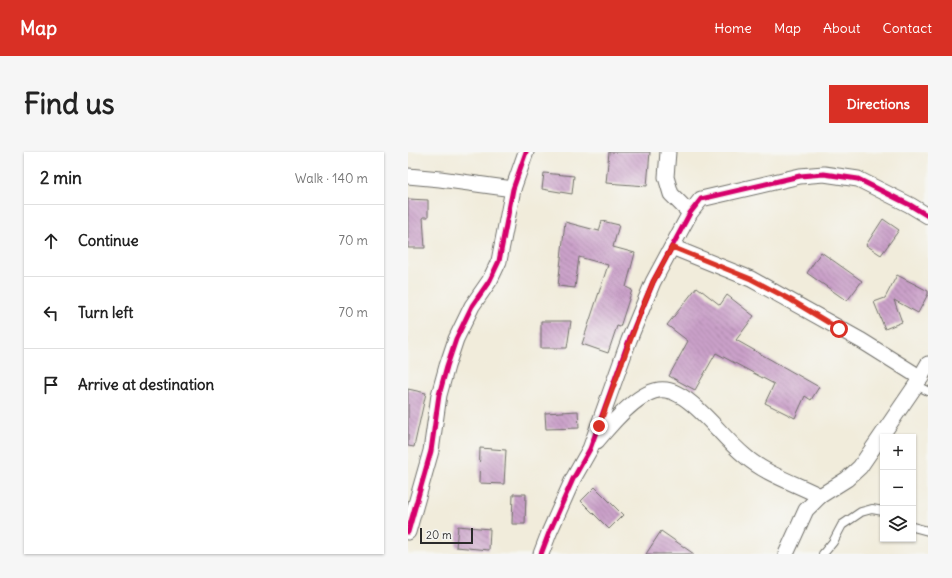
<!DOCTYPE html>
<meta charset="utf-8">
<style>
body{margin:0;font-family:Delius,sans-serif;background:#f6f6f6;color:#222}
.controls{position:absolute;right:12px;bottom:12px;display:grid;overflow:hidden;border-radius:0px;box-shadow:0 1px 3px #0004}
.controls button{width:36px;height:36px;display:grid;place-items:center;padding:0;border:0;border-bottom:1px solid #e0e0e0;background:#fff;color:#222;font:20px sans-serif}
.scale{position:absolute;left:12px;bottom:10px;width:53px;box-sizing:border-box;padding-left:4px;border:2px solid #2b2b2b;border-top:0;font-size:11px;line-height:14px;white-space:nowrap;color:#2b2b2b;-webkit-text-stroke:3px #f6f6f2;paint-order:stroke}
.stop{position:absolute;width:12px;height:12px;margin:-9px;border:3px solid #d93025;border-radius:50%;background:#fff}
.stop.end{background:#d93025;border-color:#fff;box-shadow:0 1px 4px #0008}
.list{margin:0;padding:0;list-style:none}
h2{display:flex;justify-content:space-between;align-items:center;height:52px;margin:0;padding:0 16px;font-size:17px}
h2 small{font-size:13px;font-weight:400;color:#767676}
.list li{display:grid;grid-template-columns:26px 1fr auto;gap:12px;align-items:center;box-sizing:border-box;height:72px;padding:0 16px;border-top:1px solid #e0e0e0}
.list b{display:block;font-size:15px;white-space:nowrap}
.list em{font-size:13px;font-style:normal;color:#767676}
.icon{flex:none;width:22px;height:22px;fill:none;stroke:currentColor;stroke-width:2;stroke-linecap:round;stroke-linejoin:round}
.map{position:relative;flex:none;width:520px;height:402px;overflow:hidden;border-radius:0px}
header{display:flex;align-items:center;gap:24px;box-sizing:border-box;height:56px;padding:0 20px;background:#d93025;color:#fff}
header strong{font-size:19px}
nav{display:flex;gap:22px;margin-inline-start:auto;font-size:14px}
.intro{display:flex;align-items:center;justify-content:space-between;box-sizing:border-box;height:96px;padding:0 24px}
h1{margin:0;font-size:28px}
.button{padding:10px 18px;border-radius:0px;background:#d93025;color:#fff;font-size:14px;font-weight:700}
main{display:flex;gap:24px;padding:0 24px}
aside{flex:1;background:#fff;border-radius:0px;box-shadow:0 1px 3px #0004}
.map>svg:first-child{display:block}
</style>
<header>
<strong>Map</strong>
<nav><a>Home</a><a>Map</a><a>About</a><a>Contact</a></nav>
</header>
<div class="intro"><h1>Find us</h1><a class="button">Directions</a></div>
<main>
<aside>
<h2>2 min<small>Walk · 140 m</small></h2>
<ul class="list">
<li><svg class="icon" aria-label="ahead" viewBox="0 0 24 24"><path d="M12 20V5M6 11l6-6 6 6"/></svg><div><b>Continue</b></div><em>70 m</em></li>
<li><svg class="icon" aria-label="left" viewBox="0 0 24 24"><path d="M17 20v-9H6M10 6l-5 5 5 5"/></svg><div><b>Turn left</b></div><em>70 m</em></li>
<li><svg class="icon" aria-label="arrive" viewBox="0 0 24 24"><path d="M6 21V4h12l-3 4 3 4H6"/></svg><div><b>Arrive at destination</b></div></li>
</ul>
</aside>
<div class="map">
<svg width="520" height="402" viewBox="0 0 520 402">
<defs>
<pattern id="building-back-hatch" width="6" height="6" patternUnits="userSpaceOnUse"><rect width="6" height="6" fill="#caa0c9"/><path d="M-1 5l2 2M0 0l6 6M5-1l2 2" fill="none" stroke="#a483a3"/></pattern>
</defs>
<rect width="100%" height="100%" fill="#f6f6f2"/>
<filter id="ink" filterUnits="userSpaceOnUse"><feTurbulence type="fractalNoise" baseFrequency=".025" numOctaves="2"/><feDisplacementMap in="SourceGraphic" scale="8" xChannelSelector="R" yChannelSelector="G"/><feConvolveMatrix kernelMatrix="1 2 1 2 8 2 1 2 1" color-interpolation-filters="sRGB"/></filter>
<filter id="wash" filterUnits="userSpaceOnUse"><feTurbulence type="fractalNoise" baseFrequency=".012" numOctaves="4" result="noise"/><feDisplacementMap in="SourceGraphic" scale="16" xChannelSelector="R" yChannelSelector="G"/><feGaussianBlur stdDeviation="0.9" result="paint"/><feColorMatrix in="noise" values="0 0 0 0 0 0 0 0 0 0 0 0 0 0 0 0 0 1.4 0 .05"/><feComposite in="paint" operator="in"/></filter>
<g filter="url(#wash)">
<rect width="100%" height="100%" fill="#f1ecdb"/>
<g id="blocks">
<!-- building -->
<g fill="url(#building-back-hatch)">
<path d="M 201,0 L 242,0 L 239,34 L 198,31 Z"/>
<path d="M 136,21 L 166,24 L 164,42 L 134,37 Z"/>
<path d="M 0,47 L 20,48 L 20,65 L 15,65 L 17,96 L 0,96 Z"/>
<path d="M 475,67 L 491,78 L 473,103 L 458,93 Z"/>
<path d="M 194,69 L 211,73 L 205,95 L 227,101 L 218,135 L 224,138 L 212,175 L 209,174 L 200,201 L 174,192 L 200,113 L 171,105 L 167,136 L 150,134 L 157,70 L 191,79 Z"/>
<path d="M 413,100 L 454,129 L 439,149 L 399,121 Z"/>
<path d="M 489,123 L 520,139 L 520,142 L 510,161 L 486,148 L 494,170 L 477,177 L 466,150 L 477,146 Z"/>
<path d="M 289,135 L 312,153 L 319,143 L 346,164 L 328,188 L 411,235 L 403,248 L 397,244 L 387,266 L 357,251 L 366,232 L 308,201 L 287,238 L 261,224 L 280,189 L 259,173 Z"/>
<path d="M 133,169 L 163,169 L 159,196 L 133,196 Z"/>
<path d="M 0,237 L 18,241 L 6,295 L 0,294 Z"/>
<path d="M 170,259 L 171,276 L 138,277 L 137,261 Z"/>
<path d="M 72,296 L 98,298 L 96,332 L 71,331 Z"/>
<path d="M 187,335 L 215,363 L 201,377 L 173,349 Z"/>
<path d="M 105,342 L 118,342 L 117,372 L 104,372 Z"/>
<path d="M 50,374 L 82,377 L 81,398 L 48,395 Z"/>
<path d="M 253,379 L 286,402 L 238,402 Z"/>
</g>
</g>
</g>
<g filter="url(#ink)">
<use href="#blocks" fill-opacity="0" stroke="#706f69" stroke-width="1"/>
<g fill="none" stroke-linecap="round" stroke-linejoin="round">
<defs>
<g id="lane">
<path d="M 508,233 L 520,239"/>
<path d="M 505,375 L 520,379"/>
<path d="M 415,402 L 425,390 L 434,373 L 453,360 L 464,357 L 475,359"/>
</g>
<g id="street">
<path d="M 260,0 L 258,25 L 263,42 L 282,61"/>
<path d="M 0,24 L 32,27 L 105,37"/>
<path d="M 264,95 L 343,127 L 454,189 L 513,226"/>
<path d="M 189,289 C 203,272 234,234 258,238 C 271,240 285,252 294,261 C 309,275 321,291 337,304 C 357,322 389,332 412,344"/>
<path d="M 0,380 L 23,299 L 31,243 L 39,214 L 48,187 L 64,154 L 82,128 L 91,109 L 105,37 L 118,0"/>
<path d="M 133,402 L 141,381 L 165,327 L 182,297 L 221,188 L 245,130 L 282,61 L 293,47 L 392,24 L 416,22 L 450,27 L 502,53 L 520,64"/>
<path d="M 378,402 L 398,358 L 412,344 L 439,327 L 452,315 L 508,233 L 520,212"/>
</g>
</defs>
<!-- lane casing -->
<use href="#lane" stroke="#706f69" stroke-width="10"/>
<!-- street casing -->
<use href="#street" stroke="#706f69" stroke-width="17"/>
<!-- lane -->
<use href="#lane" stroke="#fff" stroke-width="8"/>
<!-- street -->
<use href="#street" stroke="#fff" stroke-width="15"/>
<defs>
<g id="cycleway">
<path d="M 0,380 L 23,299 L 31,243 L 39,214 L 48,187 L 64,154 L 82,128 L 91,109 L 105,37 L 118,0"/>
<path d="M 133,402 L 141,381 L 165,327 L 182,297 L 221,188 L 245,130 L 282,61 L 293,47 L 392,24 L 416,22 L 450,27 L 502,53 L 520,64"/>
</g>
</defs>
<!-- cycleway casing -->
<use href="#cycleway" stroke="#f6f6f2" stroke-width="8"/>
<!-- cycleway -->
<use href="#cycleway" stroke="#d6006c" stroke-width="5"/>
</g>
</g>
<g fill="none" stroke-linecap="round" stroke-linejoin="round" filter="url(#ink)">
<!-- route -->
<path stroke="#d93025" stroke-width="5" d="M 191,274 L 233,159 L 245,130 L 264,95 L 343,127 L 383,148 L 431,177"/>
</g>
</svg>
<div class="controls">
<button>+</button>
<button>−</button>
<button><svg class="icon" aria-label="layers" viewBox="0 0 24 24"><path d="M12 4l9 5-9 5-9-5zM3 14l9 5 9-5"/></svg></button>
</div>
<div class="scale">20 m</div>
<div class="stop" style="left:431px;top:177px"></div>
<div class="stop end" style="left:191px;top:274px"></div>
</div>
</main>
